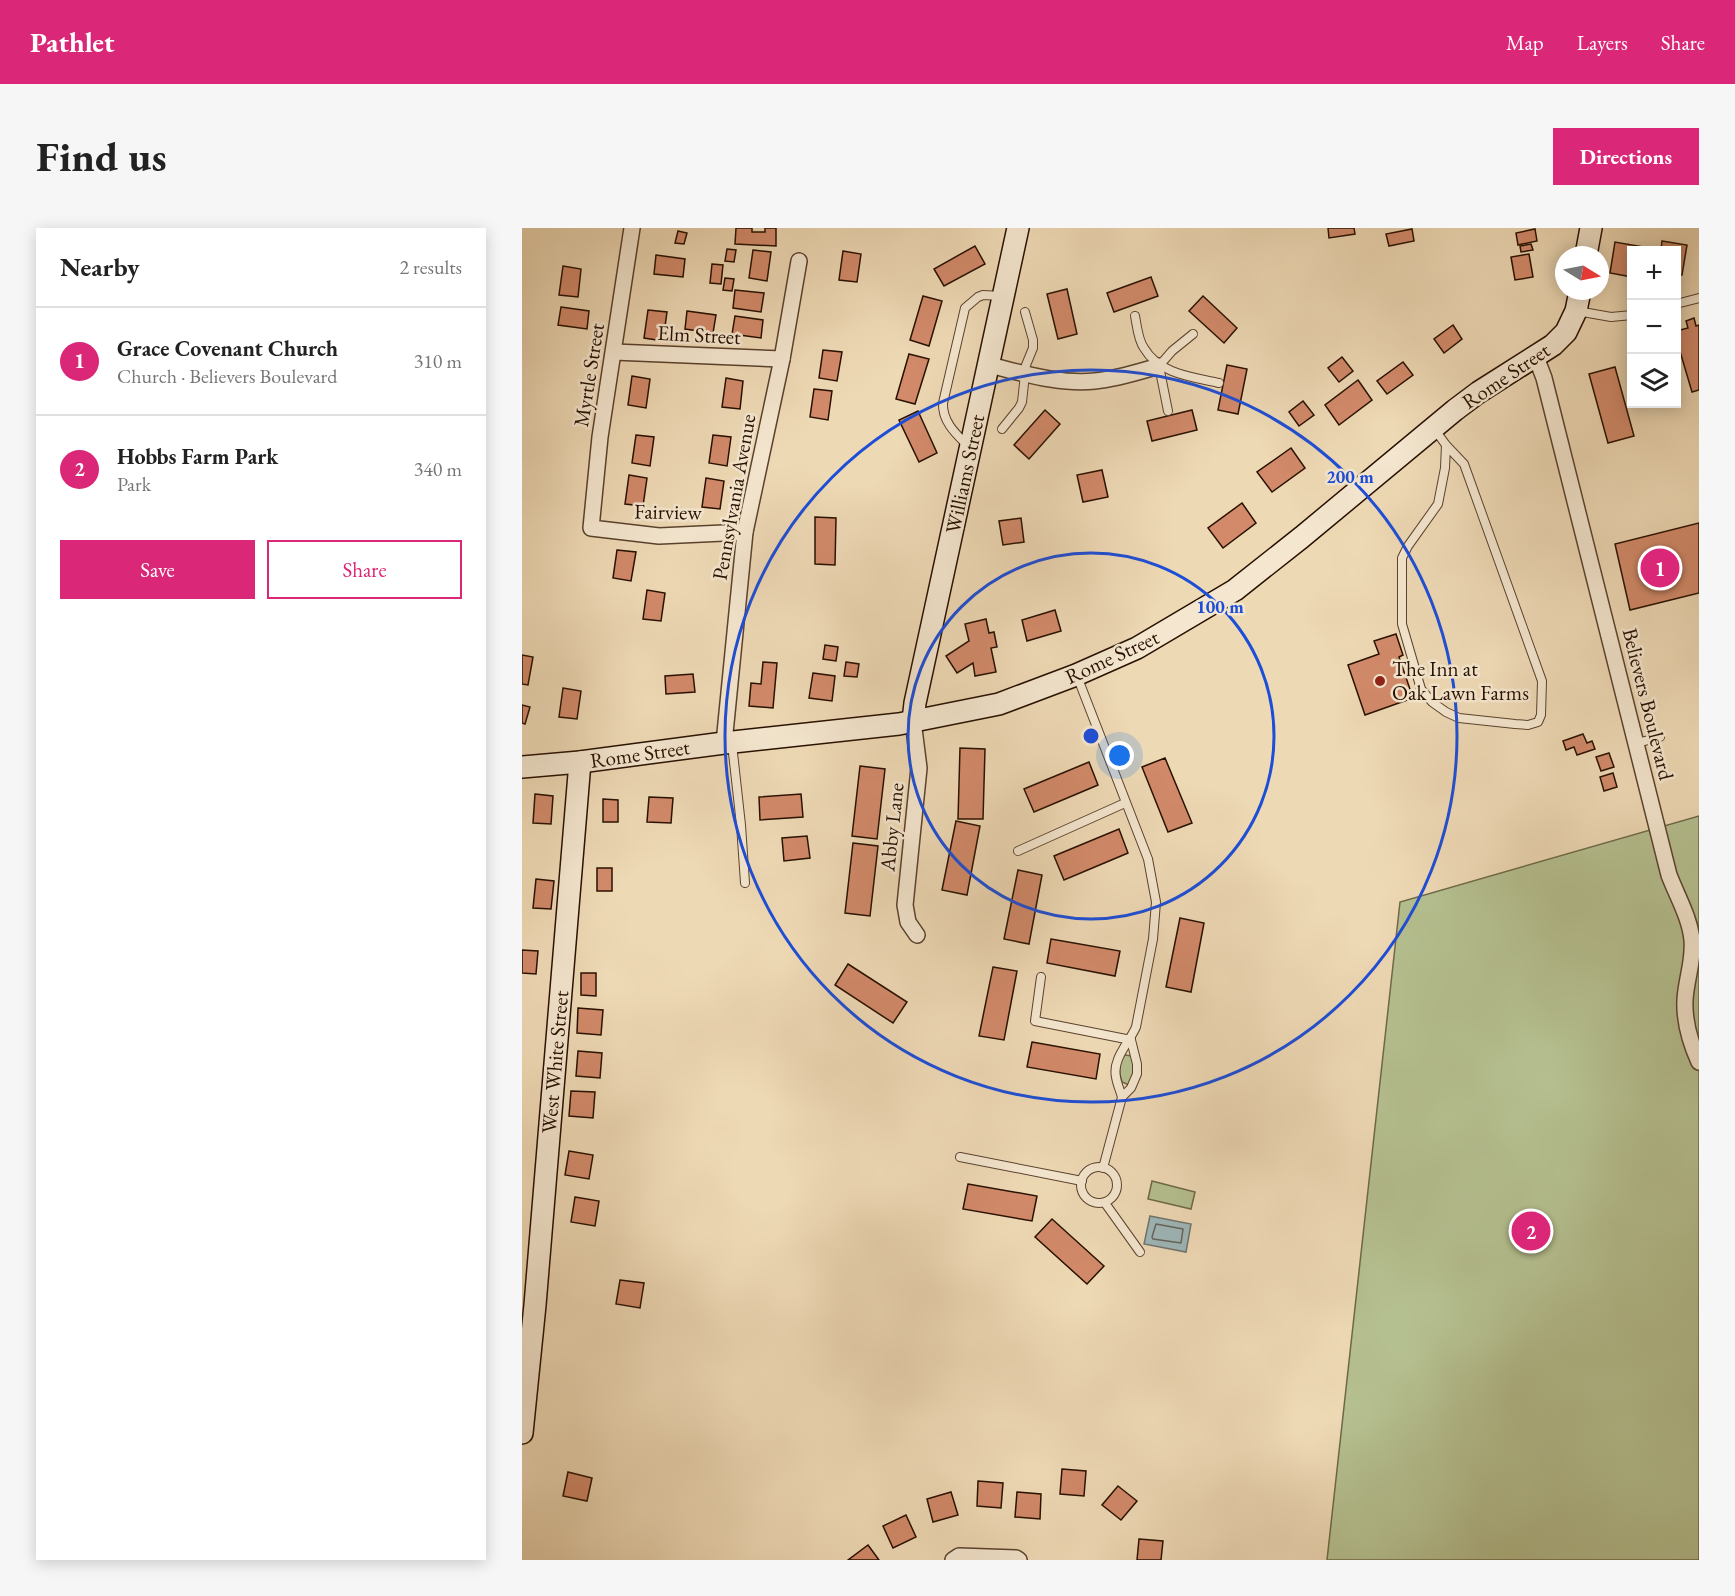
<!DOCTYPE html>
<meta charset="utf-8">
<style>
body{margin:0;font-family:"EB Garamond",serif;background:#f6f6f6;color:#222}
.controls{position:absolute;right:18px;top:18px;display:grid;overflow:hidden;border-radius:0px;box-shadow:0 3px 15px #0003}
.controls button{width:54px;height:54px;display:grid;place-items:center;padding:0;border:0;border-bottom:2px solid #e0e0e0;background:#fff;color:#222;font:30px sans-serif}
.compass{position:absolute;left:1033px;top:18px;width:54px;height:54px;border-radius:50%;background:#fff;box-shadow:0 3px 15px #0003;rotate:100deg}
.you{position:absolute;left:598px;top:528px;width:21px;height:21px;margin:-15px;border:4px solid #fff;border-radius:50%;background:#1a73e8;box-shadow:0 0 0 9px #1a73e833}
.badge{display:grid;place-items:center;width:39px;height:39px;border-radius:50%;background:#db2777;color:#fff;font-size:20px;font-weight:700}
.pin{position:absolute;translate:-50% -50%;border:3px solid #fff;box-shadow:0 2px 6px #0006}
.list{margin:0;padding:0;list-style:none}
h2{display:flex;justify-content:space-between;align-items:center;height:78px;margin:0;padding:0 24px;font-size:26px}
h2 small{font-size:20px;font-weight:400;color:#767676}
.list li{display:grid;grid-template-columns:39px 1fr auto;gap:18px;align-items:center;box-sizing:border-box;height:108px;padding:0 24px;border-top:2px solid #e0e0e0}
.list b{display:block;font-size:22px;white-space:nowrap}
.list p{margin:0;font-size:20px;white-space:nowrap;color:#767676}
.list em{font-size:20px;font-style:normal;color:#767676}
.actions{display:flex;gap:12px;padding:18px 24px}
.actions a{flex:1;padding:14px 0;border:2px solid #db2777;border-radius:0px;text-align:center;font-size:21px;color:#db2777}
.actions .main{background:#db2777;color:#fff}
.icon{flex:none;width:33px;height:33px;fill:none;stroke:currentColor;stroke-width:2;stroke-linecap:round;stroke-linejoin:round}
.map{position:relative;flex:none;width:1177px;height:1332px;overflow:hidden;border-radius:0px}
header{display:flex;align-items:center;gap:36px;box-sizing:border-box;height:84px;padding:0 30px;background:#db2777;color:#fff}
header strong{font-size:28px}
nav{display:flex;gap:33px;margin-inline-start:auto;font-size:21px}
.intro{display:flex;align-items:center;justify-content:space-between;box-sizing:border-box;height:144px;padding:0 36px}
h1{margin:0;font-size:42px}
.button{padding:15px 27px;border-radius:0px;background:#db2777;color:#fff;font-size:21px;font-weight:700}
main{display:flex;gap:36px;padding:0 36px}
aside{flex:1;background:#fff;border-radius:0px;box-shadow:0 3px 15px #0003}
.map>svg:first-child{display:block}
</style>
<header>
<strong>Pathlet</strong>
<nav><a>Map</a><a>Layers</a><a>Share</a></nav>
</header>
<div class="intro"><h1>Find us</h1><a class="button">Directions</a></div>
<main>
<aside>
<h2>Nearby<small>2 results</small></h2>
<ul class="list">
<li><span class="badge">1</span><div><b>Grace Covenant Church</b><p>Church · Believers Boulevard</p></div><em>310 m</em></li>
<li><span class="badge">2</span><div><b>Hobbs Farm Park</b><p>Park</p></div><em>340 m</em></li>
</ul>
<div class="actions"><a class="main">Save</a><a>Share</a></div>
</aside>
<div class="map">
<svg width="1177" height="1332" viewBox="0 0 1177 1332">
<rect width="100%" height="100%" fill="#eed9b5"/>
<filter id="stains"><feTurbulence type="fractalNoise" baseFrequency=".00333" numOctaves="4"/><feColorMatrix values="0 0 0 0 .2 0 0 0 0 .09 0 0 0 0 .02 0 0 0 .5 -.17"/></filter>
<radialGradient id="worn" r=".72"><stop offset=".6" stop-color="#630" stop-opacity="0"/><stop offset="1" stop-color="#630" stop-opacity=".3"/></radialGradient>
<!-- green -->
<g fill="#b5c090" stroke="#6e6848" stroke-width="1.5">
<path d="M 1177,588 L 1177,1332 L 805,1332 L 878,674 Z"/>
<path d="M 603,827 L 610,828 C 615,838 612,848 607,857 L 600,854 C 597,845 596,834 603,827 Z"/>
<path d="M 630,953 L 673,964 L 669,981 L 626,971 Z"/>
</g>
<!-- water -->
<path fill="#9eb7b9" stroke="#6f746f" stroke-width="1.5" d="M 628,988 L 669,996 L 664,1024 L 622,1016 Z"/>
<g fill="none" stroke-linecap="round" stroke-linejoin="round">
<!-- shore -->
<path stroke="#63645c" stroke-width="1.5" d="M 634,996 L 661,1001 L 659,1015 L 631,1011 L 630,1009 Z"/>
</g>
<!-- building -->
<g fill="#d28a6a" stroke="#281000" stroke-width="1.5">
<path d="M 214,0 L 230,0 L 230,4 L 243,4 L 243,0 L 254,0 L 254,18 L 213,16 Z"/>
<path d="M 806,0 L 832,0 L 833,6 L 807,10 Z"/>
<path d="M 890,1 L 892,13 L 867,18 L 864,6 Z"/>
<path d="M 1013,1 L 1015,13 L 996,17 L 994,5 Z"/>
<path d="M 156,3 L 165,5 L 162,16 L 153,15 Z"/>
<path d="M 1140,13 L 1165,17 L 1160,47 L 1154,46 L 1154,22 L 1110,22 L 1110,49 L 1088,45 L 1093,14 L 1139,22 Z"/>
<path d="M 1009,16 L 1011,22 L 999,24 L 998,18 Z"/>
<path d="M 453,18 L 463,36 L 422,58 L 412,41 Z"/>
<path d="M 205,21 L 214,22 L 212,34 L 203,33 Z"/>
<path d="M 231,22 L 249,24 L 245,53 L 227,50 Z"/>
<path d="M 321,23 L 339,26 L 335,54 L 317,52 Z"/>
<path d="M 1007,26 L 1011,49 L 993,52 L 989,29 Z"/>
<path d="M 134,27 L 163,31 L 161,49 L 132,46 Z"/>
<path d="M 190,36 L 201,37 L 199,56 L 188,55 Z"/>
<path d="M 41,38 L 59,41 L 56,69 L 37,67 Z"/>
<path d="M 629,49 L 636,68 L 592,84 L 585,65 Z"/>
<path d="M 203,50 L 212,51 L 210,63 L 201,62 Z"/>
<path d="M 545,61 L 555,106 L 536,111 L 525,66 Z"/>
<path d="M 213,62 L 242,65 L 239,84 L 211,80 Z"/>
<path d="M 401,68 L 420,73 L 407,118 L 388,112 Z"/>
<path d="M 681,68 L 715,100 L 702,115 L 667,83 Z"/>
<path d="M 39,79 L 67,83 L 65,101 L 36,97 Z"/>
<path d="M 126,82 L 145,84 L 141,113 L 122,110 Z"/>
<path d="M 165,83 L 194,87 L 191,105 L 163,101 Z"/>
<path d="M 213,88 L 241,92 L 239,110 L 210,106 Z"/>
<path d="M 1172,90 L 1174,98 L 1177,97 L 1177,162 L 1170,164 L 1154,110 L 1154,103 L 1166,100 L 1164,93 Z"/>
<path d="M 931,97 L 940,111 L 922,125 L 912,111 Z"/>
<path d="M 301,122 L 320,124 L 315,153 L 297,150 Z"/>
<path d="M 387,126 L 407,131 L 393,176 L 374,171 Z"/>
<path d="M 820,129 L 831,143 L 817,154 L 806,140 Z"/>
<path d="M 881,134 L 891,147 L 865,166 L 855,153 Z"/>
<path d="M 705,137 L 725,141 L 716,186 L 696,182 Z"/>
<path d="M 1093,139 L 1112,208 L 1086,215 L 1067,146 Z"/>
<path d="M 110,148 L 128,151 L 124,180 L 106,177 Z"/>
<path d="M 204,150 L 221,153 L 218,181 L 200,179 Z"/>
<path d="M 836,152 L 850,172 L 817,197 L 803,177 Z"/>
<path d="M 292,161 L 310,163 L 306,192 L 288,189 Z"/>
<path d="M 781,173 L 792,187 L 777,198 L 767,184 Z"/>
<path d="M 523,182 L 538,196 L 507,231 L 492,217 Z"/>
<path d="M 670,182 L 675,202 L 630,213 L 625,193 Z"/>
<path d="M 396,183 L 415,225 L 397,234 L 377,192 Z"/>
<path d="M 114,207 L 132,209 L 128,238 L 110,235 Z"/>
<path d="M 191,207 L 209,209 L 205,238 L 187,235 Z"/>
<path d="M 769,220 L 783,240 L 750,264 L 735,244 Z"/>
<path d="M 580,242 L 586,269 L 561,274 L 555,247 Z"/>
<path d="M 107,247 L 125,250 L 121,278 L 103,276 Z"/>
<path d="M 184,250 L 202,253 L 198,281 L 180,279 Z"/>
<path d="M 720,275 L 734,295 L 701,320 L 686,300 Z"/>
<path d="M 293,289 L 314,290 L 313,337 L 293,336 Z"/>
<path d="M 499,290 L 502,314 L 481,317 L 477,293 Z"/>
<path d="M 1177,295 L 1177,365 L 1108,382 L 1093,316 Z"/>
<path d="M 95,322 L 114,324 L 109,353 L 91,350 Z"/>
<path d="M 125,362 L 143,365 L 139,393 L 121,391 Z"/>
<path d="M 533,382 L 539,403 L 505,413 L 500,392 Z"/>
<path d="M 464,391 L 467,405 L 472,404 L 475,419 L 469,420 L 474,444 L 453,448 L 451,435 L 435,445 L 424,428 L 447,413 L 443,396 Z"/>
<path d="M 874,406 L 881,427 L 877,429 L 891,470 L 843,487 L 826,437 L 857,426 L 852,413 Z"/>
<path d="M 303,417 L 316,419 L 314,433 L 301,431 Z"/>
<path d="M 0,427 L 11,429 L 6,457 L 0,456 Z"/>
<path d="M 241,434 L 255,435 L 251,480 L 227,478 L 229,455 L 239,456 Z"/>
<path d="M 324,434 L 337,436 L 335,449 L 322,448 Z"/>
<path d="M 291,445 L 313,448 L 310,473 L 287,470 Z"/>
<path d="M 171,446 L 173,464 L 144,466 L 143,448 Z"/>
<path d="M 41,460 L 59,463 L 55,491 L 37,489 Z"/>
<path d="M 0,477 L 8,479 L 3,496 L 0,495 Z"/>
<path d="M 1061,506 L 1065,515 L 1070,513 L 1073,521 L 1055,527 L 1052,519 L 1044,522 L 1041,513 Z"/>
<path d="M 438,520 L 463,521 L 461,591 L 436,591 Z"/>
<path d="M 1087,525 L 1092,539 L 1079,543 L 1074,529 Z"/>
<path d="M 643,530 L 670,595 L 646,604 L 620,539 Z"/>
<path d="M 567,534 L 576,557 L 512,584 L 502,561 Z"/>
<path d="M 338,538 L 363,541 L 355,611 L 330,608 Z"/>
<path d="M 1091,545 L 1095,559 L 1082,563 L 1078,549 Z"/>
<path d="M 13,566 L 31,568 L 29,596 L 11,595 Z"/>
<path d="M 279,566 L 281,589 L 238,592 L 237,569 Z"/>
<path d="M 127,569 L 151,570 L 149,595 L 125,594 Z"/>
<path d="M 81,571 L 96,572 L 96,594 L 81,594 Z"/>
<path d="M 434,593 L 458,598 L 445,667 L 420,662 Z"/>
<path d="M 597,601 L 606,625 L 542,652 L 532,628 Z"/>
<path d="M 285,608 L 288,630 L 262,633 L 260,610 Z"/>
<path d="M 331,615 L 356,618 L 348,688 L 323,685 Z"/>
<rect x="75" y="640" width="15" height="23"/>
<path d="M 496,642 L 520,647 L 507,716 L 482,711 Z"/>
<path d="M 14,651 L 32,653 L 29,681 L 11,680 Z"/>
<path d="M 658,690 L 682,695 L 669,764 L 644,759 Z"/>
<path d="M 529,711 L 598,723 L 593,748 L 525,735 Z"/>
<path d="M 0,722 L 16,723 L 14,746 L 0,745 Z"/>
<path d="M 326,736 L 385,774 L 371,795 L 313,757 Z"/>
<path d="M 471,739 L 495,743 L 482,812 L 457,808 Z"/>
<path d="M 59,745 L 74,745 L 74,768 L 59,767 Z"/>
<path d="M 56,780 L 81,782 L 79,807 L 55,805 Z"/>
<path d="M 510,814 L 578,826 L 574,851 L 505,839 Z"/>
<path d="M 56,823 L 80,825 L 78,850 L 54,848 Z"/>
<path d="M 49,863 L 73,864 L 71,890 L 47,888 Z"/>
<path d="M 47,923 L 71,927 L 67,951 L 43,947 Z"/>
<path d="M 446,956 L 515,968 L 510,993 L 441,981 Z"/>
<path d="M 53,969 L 77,973 L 73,998 L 49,994 Z"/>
<path d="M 530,991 L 582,1038 L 565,1056 L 513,1009 Z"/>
<path d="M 98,1052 L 122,1055 L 118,1080 L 94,1076 Z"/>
<path d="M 540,1241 L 564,1243 L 562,1268 L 538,1266 Z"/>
<path d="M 46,1244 L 70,1250 L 65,1273 L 41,1268 Z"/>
<path d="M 456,1253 L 481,1255 L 479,1280 L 455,1278 Z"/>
<path d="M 596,1258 L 615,1273 L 599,1292 L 580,1277 Z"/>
<path d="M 429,1264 L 436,1287 L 411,1294 L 405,1271 Z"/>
<path d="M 495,1264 L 519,1266 L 518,1291 L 493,1289 Z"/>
<path d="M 384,1287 L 394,1309 L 371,1320 L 361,1298 Z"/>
<path d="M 617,1311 L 641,1313 L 639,1332 L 615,1332 Z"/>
<path d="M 346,1317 L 357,1332 L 326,1332 Z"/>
</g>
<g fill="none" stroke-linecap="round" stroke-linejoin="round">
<defs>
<g id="lane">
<path d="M 1154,76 L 1177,70"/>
<path d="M 1055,83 L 1089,89 L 1110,87"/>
<path d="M 613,88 C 615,98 616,112 622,120 C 637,146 670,149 697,155"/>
<path d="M 637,138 L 650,123 L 671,106"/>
<path d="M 637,138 L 646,183"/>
<path d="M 480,201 L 497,180 L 500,174 L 504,137 L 511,120 L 511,112 L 503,84"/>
<path d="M 913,202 L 924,217 L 942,236 L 1020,453 L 1019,487 L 1016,494 L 1006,497 L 993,496 L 937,490 L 924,484 L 910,474 L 899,461 L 880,396 L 880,330 L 886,318 L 916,276 L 923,240 L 924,217"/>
<path d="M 447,219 C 435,207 420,194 421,175 L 443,80 L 456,69 L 461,67 L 479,68"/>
<path d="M 555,448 L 626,631 L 634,674 L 631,711 L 614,799 C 607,815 590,831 594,849 C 595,856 598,862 600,869"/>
<path d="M 1115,515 L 1138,509"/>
<path d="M 210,516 L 219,597 L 223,655"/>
<path d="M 496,623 L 603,575"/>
<path d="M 519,749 L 513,793 L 609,812"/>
<path d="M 438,929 L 560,953"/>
<circle cx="577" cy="957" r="18"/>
<path d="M 581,940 L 600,869 L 609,860 L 615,846 L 615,836 L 609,812"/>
<path d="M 583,975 L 618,1024"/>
</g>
<g id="street">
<path d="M 110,0 L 78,209 L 69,300 L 137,308 L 223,304"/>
<path d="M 92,124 L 260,131"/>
<path d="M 1014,129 L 1022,150 L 1147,647 C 1155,668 1168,690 1170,712 C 1172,732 1164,752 1163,772 C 1162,793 1168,814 1177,834"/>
<path d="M 467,137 C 501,145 538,157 573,153 C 595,151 616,144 637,138"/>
<path d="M 391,493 L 397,540 L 383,677 L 386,694 L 395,707"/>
<path d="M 202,515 L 223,304 L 260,131 L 277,33"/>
<path d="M 431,1332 L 437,1328 L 494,1330 L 497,1332"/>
</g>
<g id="secondary">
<path d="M 1064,27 L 1069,0"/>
<path d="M 391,493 L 393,475 L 496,0"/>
<path d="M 0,539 L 58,534 L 202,515 L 377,496 L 477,476 L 554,447 L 615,420 L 713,362 L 780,309 L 933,182 L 957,164 L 1031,117 L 1044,104 L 1054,83 L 1058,63"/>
<path d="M 0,1205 L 13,1077 L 58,534"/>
</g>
</defs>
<!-- lane casing -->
<use href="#lane" stroke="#5a422d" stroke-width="10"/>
<!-- street casing -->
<use href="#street" stroke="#5a422d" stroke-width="18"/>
<!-- secondary casing -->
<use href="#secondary" stroke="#281000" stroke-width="24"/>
<!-- lane -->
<use href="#lane" stroke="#f4e6cf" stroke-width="8"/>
<!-- street -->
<use href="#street" stroke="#f4e6cf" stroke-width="15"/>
<!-- secondary -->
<use href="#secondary" stroke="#f4e6cf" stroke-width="21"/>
</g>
<!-- distance rings -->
<g fill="none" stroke="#1d4ed8" stroke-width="3">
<circle cx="569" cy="508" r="183"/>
<circle cx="569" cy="508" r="366"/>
</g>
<!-- markers -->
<circle fill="#8f2418" stroke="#f4e6cf" stroke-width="2" cx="858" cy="453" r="6"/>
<g text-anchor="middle" stroke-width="5" stroke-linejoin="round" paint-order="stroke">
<!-- street labels -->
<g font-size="21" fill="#281000" stroke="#f4e6cf">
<text transform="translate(177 107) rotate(3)" y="7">Elm Street</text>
<text transform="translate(67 147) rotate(-81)" y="7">Myrtle Street</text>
<text transform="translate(984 148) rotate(-34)" y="7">Rome Street</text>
<text transform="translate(443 246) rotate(-78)" y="7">Williams Street</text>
<text transform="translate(212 269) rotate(-80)" y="7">Pennsylvania Avenue</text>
<text transform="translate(146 284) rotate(1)" y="7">Fairview</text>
<text transform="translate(590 429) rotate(-25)" y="7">Rome Street</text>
<text transform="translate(1126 476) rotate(76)" y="7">Believers Boulevard</text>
<text transform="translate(118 526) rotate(-8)" y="7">Rome Street</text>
<text transform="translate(370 599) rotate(-84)" y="7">Abby Lane</text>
<text transform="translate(33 834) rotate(-85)" y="7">West White Street</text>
</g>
<!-- poi labels -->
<g font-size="21" fill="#281000" stroke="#f4e6cf" text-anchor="start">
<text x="870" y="448">The Inn at<tspan x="870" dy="24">Oak Lawn Farms</tspan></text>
</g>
</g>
<circle cx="569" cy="508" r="9" fill="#1d4ed8" stroke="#f4e6cf" stroke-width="3"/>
<g font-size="18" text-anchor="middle" font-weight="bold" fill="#1d4ed8" stroke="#f4e6cf" stroke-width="5" stroke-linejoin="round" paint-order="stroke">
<text x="828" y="255">200 m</text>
<text x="698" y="385">100 m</text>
</g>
<rect width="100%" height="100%" filter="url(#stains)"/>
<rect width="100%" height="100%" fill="url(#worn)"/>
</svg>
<div class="controls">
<button>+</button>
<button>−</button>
<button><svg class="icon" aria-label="layers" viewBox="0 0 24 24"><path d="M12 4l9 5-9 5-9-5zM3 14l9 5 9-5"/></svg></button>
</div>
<svg class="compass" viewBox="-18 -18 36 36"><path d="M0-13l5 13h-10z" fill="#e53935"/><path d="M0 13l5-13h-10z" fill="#767676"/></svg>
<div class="you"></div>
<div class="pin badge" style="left:1138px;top:340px">1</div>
<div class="pin badge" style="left:1009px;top:1003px">2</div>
</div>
</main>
